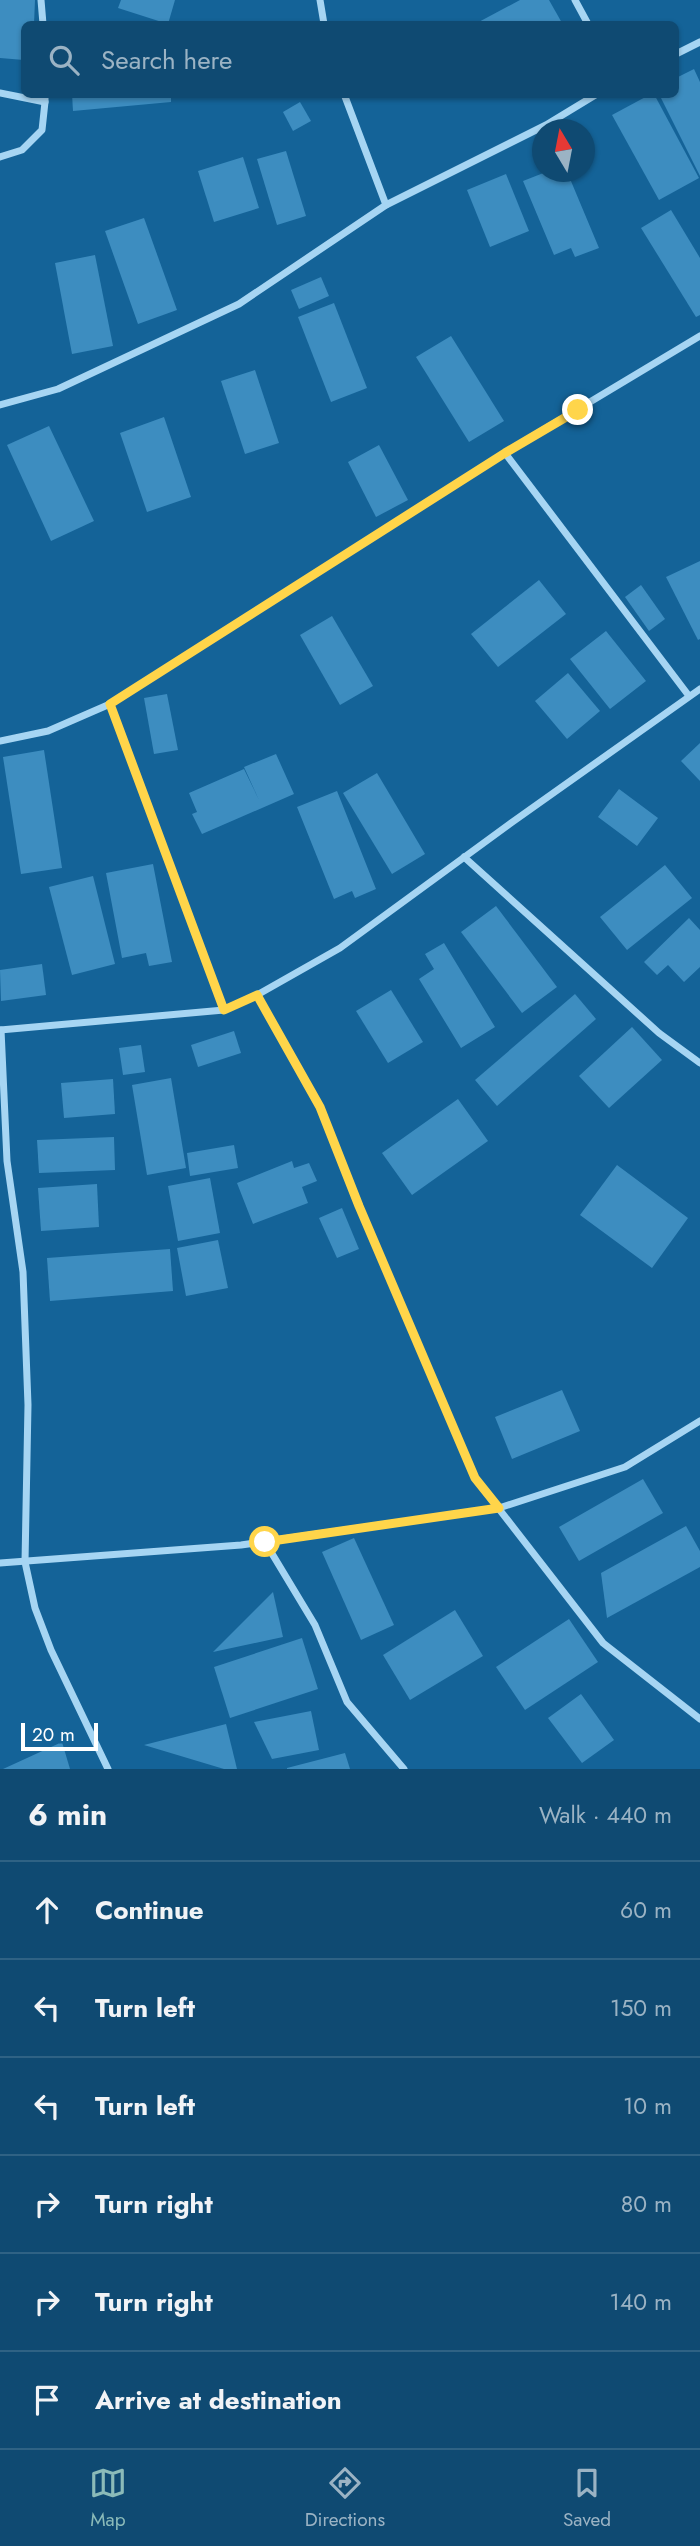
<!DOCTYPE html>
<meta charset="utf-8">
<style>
body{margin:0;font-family:Jost,sans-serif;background:#185177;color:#f1f3f6}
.compass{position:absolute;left:532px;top:119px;width:63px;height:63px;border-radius:50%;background:#0f4a72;box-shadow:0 2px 5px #0004;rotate:350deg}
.scale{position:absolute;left:21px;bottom:18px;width:77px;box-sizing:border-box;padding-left:7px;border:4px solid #fff;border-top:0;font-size:19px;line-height:24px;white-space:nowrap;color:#fff;-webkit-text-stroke:5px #146398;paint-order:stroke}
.stop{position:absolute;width:21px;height:21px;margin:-16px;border:5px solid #ffd54a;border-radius:50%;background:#fff}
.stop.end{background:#ffd54a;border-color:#fff;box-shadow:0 2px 7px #0008}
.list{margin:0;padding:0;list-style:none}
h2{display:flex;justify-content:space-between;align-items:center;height:91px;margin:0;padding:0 28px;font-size:30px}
h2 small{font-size:23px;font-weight:400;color:#9bb3c4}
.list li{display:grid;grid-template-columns:46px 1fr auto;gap:21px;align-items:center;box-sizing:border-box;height:98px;padding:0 28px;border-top:2px solid #2f6284}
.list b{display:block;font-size:26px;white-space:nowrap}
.list em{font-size:23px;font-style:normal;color:#9bb3c4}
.icon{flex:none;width:38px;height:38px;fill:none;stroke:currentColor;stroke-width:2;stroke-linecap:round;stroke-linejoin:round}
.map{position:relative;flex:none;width:700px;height:1769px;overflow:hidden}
.search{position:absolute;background:#0f4a72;box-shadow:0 2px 5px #0004;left:21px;right:21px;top:21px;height:77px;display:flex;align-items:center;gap:18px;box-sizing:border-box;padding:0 24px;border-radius:10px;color:#9bb3c4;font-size:26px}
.sheet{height:679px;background:#0f4a72}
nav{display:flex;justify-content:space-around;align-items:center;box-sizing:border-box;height:98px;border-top:2px solid #2f6284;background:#0f4a72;font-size:19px;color:#9bb3c4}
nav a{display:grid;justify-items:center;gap:4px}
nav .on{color:#8bbbb9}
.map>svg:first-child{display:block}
</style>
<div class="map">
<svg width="700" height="1769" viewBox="0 0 700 1769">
<rect width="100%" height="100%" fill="#146398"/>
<!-- building -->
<g fill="#3d8dc0">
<path d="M 0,0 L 35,0 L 34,24 L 24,24 L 24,60 L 0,58 Z"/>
<path d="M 121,0 L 175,0 L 168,24 L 118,8 Z"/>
<path d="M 520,0 L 549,0 L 562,23 L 475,24 Z"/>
<path d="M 694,69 L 700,82 L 700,176 L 659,94 L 676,94 L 676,78 Z"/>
<path d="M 72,94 L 171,94 L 171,102 L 73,111 Z"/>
<path d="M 651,94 L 654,94 L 699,178 L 659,200 L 612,115 Z"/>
<path d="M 300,102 L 311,121 L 293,131 L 283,112 Z"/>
<path d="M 286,151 L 306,216 L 277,225 L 257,159 Z"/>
<path d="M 243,157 L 259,208 L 214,222 L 198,171 Z"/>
<path d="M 546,172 L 554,172 L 557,179 L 568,174 L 599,248 L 575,257 L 571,248 L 554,255 L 523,181 Z"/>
<path d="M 506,174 L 529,231 L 490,247 L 467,190 Z"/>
<path d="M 671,210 L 700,258 L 700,315 L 696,317 L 641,228 Z"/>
<path d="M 144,218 L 177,310 L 138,324 L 105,231 Z"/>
<path d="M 95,255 L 113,346 L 72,354 L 55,263 Z"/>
<path d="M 321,277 L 329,296 L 299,309 L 291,290 Z"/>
<path d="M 334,303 L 367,388 L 331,402 L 298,317 Z"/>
<path d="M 451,336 L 504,421 L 469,442 L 416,357 Z"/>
<path d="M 255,370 L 279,443 L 245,454 L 221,381 Z"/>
<path d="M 164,417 L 191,497 L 147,512 L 120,433 Z"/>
<path d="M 49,426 L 94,521 L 51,541 L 7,445 Z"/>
<path d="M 379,445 L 408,500 L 376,517 L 348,462 Z"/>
<path d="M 700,561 L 700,639 L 698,640 L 666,577 Z"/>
<path d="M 539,580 L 566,614 L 498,667 L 471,634 Z"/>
<path d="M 641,585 L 665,619 L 649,631 L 625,597 Z"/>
<path d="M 332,616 L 373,686 L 340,705 L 300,635 Z"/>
<path d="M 606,631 L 646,681 L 610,709 L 570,659 Z"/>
<path d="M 568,673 L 600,711 L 567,739 L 535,701 Z"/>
<path d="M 167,694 L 178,750 L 154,754 L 144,698 Z"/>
<path d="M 700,743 L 700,781 L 681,761 Z"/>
<path d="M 44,750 L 62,868 L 21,874 L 3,757 Z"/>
<path d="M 276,754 L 294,794 L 202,834 L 192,814 L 197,812 L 189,793 L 244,769 L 259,800 L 244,767 Z"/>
<path d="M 377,773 L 425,854 L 392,874 L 343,793 Z"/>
<path d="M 619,789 L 658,818 L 637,846 L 598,817 Z"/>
<path d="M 337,791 L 376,889 L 355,898 L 352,891 L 334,899 L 297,807 Z"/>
<path d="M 153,864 L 172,962 L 149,966 L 146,953 L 122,958 L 106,873 Z"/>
<path d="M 665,865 L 692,898 L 627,950 L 600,917 Z"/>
<path d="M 93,876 L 115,964 L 72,975 L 49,887 Z"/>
<path d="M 496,906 L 557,987 L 522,1013 L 461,932 Z"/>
<path d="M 689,918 L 700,930 L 700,967 L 684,982 L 668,965 L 657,975 L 644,962 Z"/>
<path d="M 444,943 L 495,1027 L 461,1048 L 419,979 L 434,969 L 425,954 Z"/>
<path d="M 42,964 L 46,995 L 1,1001 L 0,970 Z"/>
<path d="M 391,990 L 423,1042 L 388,1063 L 356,1011 Z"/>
<path d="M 575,994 L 596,1019 L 497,1106 L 475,1080 Z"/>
<path d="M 632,1027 L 662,1060 L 609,1108 L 579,1076 Z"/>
<path d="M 234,1031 L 241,1053 L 198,1067 L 191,1045 Z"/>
<path d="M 141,1045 L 145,1072 L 123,1075 L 119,1048 Z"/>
<path d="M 171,1078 L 186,1168 L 147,1175 L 132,1085 Z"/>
<path d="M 113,1079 L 115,1114 L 64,1118 L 61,1083 Z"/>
<path d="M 458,1099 L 488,1141 L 412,1195 L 382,1153 Z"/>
<path d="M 114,1137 L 115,1170 L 39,1173 L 37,1140 Z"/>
<path d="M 234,1145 L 238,1168 L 190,1176 L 187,1153 Z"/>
<path d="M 292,1161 L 294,1168 L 309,1163 L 317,1181 L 302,1187 L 308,1203 L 253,1224 L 237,1183 Z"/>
<path d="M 617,1165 L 688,1218 L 652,1268 L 580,1215 Z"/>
<path d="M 210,1178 L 220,1233 L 178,1241 L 168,1186 Z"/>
<path d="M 97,1184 L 99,1227 L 41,1231 L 38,1188 Z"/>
<path d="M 342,1208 L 359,1249 L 337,1258 L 319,1218 Z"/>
<path d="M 218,1240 L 228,1288 L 186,1296 L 177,1248 Z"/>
<path d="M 170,1249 L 173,1291 L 50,1301 L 47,1258 Z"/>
<path d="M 562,1390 L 580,1431 L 512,1459 L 495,1417 Z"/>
<path d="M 643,1479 L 663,1513 L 579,1561 L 559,1527 Z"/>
<path d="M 686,1526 L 700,1551 L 700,1567 L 607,1618 L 601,1573 Z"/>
<path d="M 354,1538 L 394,1625 L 361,1640 L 322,1552 Z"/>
<path d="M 273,1592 L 283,1637 L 213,1652 Z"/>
<path d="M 455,1610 L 483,1656 L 410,1700 L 383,1655 Z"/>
<path d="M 569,1619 L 598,1662 L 525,1710 L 496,1667 Z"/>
<path d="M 302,1638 L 318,1689 L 230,1718 L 214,1667 Z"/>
<path d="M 581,1694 L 614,1740 L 582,1763 L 548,1718 Z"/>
<path d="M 311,1711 L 319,1750 L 272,1759 L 254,1722 Z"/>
<path d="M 226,1724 L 237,1769 L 224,1769 L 144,1745 Z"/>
<path d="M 62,1742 L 70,1769 L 3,1769 Z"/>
<path d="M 345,1753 L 350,1769 L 287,1769 L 287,1768 Z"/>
</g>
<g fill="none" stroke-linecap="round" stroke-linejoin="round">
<!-- minor -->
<g stroke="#a6d5f3" stroke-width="7">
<path d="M 41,0 L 43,24"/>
<path d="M 320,0 L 324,24"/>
<path d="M 575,0 L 588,24"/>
<path d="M 676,54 L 700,42"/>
<path d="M 0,93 L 45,102 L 45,94"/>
<path d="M 344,94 L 386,205"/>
<path d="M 0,157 L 22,150 L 42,130 L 45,102"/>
<path d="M 0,405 L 58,389 L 239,304 L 386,205 L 546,125 L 597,94"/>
<path d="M 505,453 L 689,696"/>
<path d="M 110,704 L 224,1010"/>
<path d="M 0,741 L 48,731 L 110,704 L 505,453 L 700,336"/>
<path d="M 464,857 L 659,1033 L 700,1063"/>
<path d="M 257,995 L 320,1107 L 359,1206 L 475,1478 L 603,1643 L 700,1719"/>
<path d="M 0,1030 L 224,1010 L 257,995 L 340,948 L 511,823 L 700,689"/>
<path d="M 1,1030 L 7,1161 L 23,1272 L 28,1405 L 25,1562 L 35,1608 L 51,1650 L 108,1769"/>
<path d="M 265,1542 L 315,1625 L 347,1702 L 404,1769"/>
<path d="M 0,1563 L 241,1545 L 499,1508 L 625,1467 L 700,1421"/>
</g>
</g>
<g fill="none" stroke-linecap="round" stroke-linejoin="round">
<!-- route -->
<path stroke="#ffd54a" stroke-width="9" d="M 265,1542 L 499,1508 L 475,1478 L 359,1206 L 320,1107 L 257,995 L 224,1010 L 110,704 L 505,453 L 578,410"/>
</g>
</svg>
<svg class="compass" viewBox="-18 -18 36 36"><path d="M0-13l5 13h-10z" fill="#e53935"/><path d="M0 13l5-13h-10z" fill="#9bb3c4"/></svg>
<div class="scale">20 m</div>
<div class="stop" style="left:265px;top:1542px"></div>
<div class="stop end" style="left:578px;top:410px"></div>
<div class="search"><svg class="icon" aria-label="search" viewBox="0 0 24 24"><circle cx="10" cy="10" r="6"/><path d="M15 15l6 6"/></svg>Search here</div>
</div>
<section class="sheet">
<h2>6 min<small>Walk · 440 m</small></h2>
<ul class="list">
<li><svg class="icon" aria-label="ahead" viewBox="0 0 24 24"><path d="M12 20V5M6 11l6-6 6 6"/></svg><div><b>Continue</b></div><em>60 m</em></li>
<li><svg class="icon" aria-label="left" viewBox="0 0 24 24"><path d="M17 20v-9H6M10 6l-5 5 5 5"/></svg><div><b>Turn left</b></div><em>150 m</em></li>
<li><svg class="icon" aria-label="left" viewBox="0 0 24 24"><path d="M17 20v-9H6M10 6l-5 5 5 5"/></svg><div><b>Turn left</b></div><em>10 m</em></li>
<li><svg class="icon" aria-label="right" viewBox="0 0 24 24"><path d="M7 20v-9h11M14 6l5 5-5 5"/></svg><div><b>Turn right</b></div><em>80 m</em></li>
<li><svg class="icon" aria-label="right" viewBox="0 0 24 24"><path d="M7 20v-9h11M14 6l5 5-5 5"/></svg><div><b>Turn right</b></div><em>140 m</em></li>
<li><svg class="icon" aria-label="arrive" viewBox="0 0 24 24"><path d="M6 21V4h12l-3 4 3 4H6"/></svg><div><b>Arrive at destination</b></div></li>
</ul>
</section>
<nav>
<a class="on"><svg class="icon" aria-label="map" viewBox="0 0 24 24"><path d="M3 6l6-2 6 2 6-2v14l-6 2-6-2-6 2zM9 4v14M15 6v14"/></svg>Map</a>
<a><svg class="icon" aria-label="directions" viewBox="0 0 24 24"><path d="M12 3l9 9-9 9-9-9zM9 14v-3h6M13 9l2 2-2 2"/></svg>Directions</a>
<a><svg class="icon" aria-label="saved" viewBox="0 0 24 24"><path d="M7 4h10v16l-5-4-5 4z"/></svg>Saved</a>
</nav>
